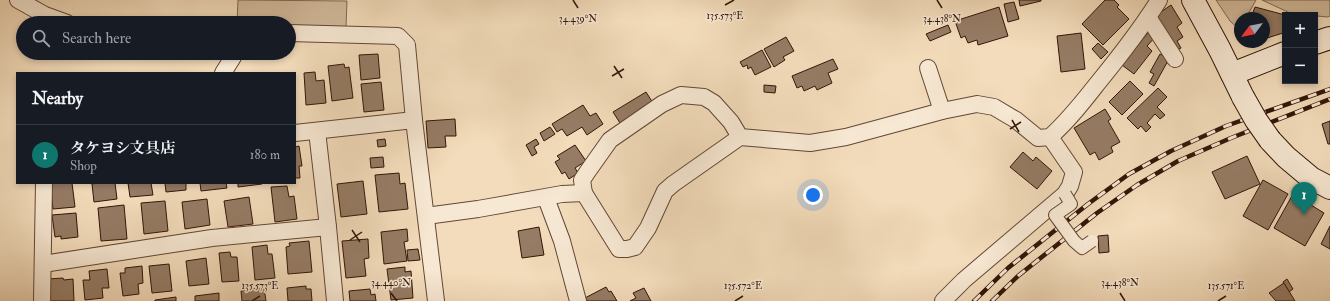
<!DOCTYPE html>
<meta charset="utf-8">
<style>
body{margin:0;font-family:"IM FELL Double Pica","Noto Serif JP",serif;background:#20242c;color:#f1f3f6}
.controls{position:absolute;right:12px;top:12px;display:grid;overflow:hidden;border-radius:0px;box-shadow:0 2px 6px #0003}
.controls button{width:36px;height:36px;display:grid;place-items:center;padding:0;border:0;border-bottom:1px solid #363941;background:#171b24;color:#f1f3f6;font:20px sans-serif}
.compass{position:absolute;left:1234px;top:12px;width:36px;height:36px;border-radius:50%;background:#171b24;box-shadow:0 2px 6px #0003;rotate:238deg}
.you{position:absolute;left:813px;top:195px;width:14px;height:14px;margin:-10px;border:3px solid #fff;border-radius:50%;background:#1a73e8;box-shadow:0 0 0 6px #1a73e833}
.badge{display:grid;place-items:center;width:26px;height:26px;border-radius:50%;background:#0f766e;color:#fff;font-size:13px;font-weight:700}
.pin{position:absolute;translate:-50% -33px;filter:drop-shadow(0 1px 2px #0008)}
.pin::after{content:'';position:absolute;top:21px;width:14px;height:12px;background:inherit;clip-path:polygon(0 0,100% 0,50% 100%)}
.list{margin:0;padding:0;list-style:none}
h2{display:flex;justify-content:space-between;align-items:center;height:52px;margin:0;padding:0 16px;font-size:17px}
h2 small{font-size:13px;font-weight:400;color:#9ea1a6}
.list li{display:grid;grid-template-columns:26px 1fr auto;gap:12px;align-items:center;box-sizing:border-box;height:60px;padding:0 16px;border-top:1px solid #363941}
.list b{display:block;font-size:15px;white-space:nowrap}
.list p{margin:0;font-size:13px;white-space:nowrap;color:#9ea1a6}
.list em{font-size:13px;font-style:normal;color:#9ea1a6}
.icon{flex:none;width:22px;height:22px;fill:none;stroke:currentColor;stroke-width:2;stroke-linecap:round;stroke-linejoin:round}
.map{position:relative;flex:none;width:1330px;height:301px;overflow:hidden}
.search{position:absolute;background:#171b24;box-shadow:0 2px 6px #0003;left:16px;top:16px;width:280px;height:44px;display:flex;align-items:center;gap:10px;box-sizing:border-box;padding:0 14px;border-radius:22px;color:#9ea1a6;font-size:15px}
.panel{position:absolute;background:#171b24;box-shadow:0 2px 6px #0003;left:16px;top:72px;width:280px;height:112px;border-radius:0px}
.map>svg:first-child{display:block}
</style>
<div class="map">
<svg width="1330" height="301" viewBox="0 0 1330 301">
<rect width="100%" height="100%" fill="#f3dcbb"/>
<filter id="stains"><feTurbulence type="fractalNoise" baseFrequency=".005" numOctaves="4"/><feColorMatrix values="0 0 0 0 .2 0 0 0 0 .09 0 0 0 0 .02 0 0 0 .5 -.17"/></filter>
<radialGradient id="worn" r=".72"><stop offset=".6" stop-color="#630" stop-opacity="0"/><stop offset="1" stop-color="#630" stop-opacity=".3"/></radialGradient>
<!-- green -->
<g fill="#d2ba9c" stroke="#826852">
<path d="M 238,0 L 347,1 L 346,27 L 289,25 L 289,23 L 237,23 Z"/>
<path d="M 1216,0 L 1256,0 L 1246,18 L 1240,18 L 1240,30 L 1230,21 Z"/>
<path d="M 1262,0 L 1330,0 L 1330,16 L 1327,17 L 1290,13 Z"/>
</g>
<!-- building -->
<g fill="#967c65" stroke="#321507">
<path d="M 1019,0 L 1041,0 L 1041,1 L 1020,6 Z"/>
<path d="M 1105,0 L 1114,0 L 1119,5 L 1117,7 L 1129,19 L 1103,45 L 1082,24 Z"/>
<path d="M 1014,2 L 1019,19 L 1008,22 L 1004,4 Z"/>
<path d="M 1171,5 L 1182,23 L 1177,27 L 1183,37 L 1177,41 L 1181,48 L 1176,51 L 1157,22 L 1158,14 Z"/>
<path d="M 999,7 L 1008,36 L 978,45 L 977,40 L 968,43 L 965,36 L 961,38 L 955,21 Z"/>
<path d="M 1255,7 L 1285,15 L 1285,28 L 1283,33 L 1264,39 L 1264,18 L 1251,18 Z"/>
<path d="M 948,25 L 951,32 L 930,41 L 926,34 Z"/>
<path d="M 1150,30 L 1156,36 L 1147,46 L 1152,51 L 1134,74 L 1122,65 Z"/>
<path d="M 1081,33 L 1085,69 L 1061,72 L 1057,36 Z"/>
<path d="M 786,37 L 794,51 L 783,57 L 785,60 L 774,67 L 764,49 Z"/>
<path d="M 1098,43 L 1108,52 L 1101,59 L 1092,49 Z"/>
<path d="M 762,50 L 771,67 L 755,75 L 751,67 L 748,69 L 747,65 L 743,67 L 740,62 Z"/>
<path d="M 378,54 L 380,78 L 361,80 L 359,55 Z"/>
<path d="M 1160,54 L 1169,59 L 1154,86 L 1149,83 L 1154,74 L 1150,72 Z"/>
<path d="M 833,59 L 838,69 L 828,73 L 832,83 L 817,90 L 815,86 L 804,91 L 802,86 L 797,88 L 792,76 Z"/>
<path d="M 344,64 L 345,68 L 349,67 L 353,98 L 332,101 L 328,66 Z"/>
<path d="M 315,72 L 316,81 L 324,80 L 326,103 L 306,105 L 304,73 Z"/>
<path d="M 1130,81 L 1143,94 L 1122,115 L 1109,102 Z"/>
<path d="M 381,82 L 384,110 L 364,112 L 361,84 Z"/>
<path d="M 764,85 L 776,86 L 775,93 L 764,92 Z"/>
<path d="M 1158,88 L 1167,97 L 1157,107 L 1165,115 L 1160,119 L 1155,114 L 1147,123 L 1151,127 L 1146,132 L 1141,126 L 1138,129 L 1127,118 Z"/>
<path d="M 646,92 L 653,103 L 620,123 L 613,112 Z"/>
<path d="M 583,105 L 590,116 L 596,113 L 603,124 L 587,135 L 582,127 L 567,136 L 562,129 L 557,132 L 552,124 Z"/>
<path d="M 1105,109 L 1111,119 L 1108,121 L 1120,142 L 1111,147 L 1113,152 L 1099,160 L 1095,152 L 1090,155 L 1074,128 Z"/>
<path d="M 455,119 L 456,136 L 445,136 L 446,147 L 428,148 L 426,121 Z"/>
<path d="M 1330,121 L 1330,144 L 1328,144 L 1322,124 Z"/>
<path d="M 550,127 L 555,134 L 544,141 L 540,133 Z"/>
<path d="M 385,139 L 386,146 L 378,147 L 377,140 Z"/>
<path d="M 536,139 L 539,144 L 534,147 L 537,153 L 532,156 L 526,145 Z"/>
<path d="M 575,145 L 586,161 L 575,168 L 578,173 L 569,179 L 565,172 L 562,174 L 555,162 L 560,159 L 557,156 Z"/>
<path d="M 299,146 L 302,166 L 299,166 L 300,178 L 295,178 L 295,147 Z"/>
<path d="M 1023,152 L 1033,161 L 1036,157 L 1052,171 L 1037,189 L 1010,167 Z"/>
<path d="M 1247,156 L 1260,184 L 1225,199 L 1212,172 Z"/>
<path d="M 383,157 L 384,167 L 371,168 L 370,158 Z"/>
<path d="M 399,173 L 400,184 L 405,183 L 408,209 L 379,212 L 375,175 Z"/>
<path d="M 1263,180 L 1288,194 L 1268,230 L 1243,216 Z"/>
<path d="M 363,181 L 367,214 L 341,217 L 337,184 Z"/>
<path d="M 50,183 L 72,183 L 75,207 L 53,209 Z"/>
<path d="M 97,183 L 115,183 L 117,199 L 94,202 L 92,184 Z"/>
<path d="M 128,183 L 151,183 L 153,195 L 130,197 Z"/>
<path d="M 165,183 L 186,183 L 186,190 L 166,192 Z"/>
<path d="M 200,183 L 226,183 L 227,188 L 201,191 Z"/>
<path d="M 238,183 L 262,183 L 262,184 L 238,187 Z"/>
<path d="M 287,186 L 289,197 L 294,196 L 297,219 L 275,222 L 271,187 Z"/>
<path d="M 1293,194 L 1324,213 L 1305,246 L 1274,228 Z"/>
<path d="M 249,197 L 253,224 L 228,227 L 224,201 Z"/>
<path d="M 207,199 L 210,225 L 185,229 L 182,202 Z"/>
<path d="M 165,201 L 168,231 L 144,234 L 141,203 Z"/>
<path d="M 124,205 L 127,239 L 101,241 L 98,208 Z"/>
<path d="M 76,213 L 78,237 L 61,239 L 61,236 L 55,237 L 52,215 Z"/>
<path d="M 1330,226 L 1330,249 L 1321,244 Z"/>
<path d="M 539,227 L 544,255 L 522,258 L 518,231 Z"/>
<path d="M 407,229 L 408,241 L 404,242 L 407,261 L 384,264 L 381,232 Z"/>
<path d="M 1108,235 L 1109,252 L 1099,253 L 1098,236 Z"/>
<path d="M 368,239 L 369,258 L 364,259 L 366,276 L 346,278 L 342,241 Z"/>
<path d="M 309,241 L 312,272 L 288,274 L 286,247 L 290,246 L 289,243 Z"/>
<path d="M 267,245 L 268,254 L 272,254 L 275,278 L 255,280 L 252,247 Z"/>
<path d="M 418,249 L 420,260 L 408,261 L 407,250 Z"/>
<path d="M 230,252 L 231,257 L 237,257 L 239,281 L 222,282 L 219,253 Z"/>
<path d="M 206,258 L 209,284 L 189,286 L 186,261 Z"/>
<path d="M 169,264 L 172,291 L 152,293 L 149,266 Z"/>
<path d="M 142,266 L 143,283 L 138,284 L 139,294 L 123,296 L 120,273 L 125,273 L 125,268 Z"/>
<path d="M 405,267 L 405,272 L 411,271 L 413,298 L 391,300 L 387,269 Z"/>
<path d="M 107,269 L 109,288 L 102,288 L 103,298 L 85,300 L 83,280 L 90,280 L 89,271 Z"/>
<path d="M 63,278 L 64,280 L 73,279 L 74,301 L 50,301 L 48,279 Z"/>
<path d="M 1287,279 L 1293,289 L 1289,292 L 1283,282 Z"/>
<path d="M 1284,283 L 1295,301 L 1276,301 L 1269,293 Z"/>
<path d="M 306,286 L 306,289 L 311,289 L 312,301 L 288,301 L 287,288 Z"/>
<path d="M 606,287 L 609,292 L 611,291 L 617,301 L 587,301 L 585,298 Z"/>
<path d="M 264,288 L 266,301 L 242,301 L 241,291 Z"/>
<path d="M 644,288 L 651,301 L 630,301 L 636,298 L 633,293 Z"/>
<path d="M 370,289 L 371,295 L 375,294 L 376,301 L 350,301 L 349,291 Z"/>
<path d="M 219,293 L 219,301 L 195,301 L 195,296 Z"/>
<path d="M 176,297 L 176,301 L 155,301 L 155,300 Z"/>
</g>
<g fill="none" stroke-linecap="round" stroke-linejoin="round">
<defs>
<g id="minor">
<path d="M 18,0 L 45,15 L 67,23"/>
<path d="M 1148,17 L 1175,59"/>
<path d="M 289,33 L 398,36 L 407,45 L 414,120 L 436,301"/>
<path d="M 928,68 L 942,111"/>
<path d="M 223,73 L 233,57 L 233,53"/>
<path d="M 317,131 L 328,227 L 335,301"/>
<path d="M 295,133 L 414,120"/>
<path d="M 740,137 L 731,122 L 714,103 L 704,97 L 681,95 L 662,104 L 610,140 L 588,171 L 582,180 L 584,193 L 619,249 L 627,249 L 635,247 L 648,228 L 665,191 L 673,184 L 740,137 L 810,143 L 846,137 L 942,111 L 977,104 L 994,107 L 1016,120 L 1038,138 L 1050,137 C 1068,121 1082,103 1097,84 C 1119,57 1141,29 1159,0"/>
<path d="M 546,198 L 562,241 L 578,301"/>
<path d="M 426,216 L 478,209 L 562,194 L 584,193"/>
<path d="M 43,264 L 212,238 L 328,227"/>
<path d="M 42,301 L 44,183"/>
<path d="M 943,301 L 964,280 L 1065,194 L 1070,186 L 1074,172 L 1050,137"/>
</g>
<g id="secondary">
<path d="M 1193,0 L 1220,50 L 1243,97"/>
<path d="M 1315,43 L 1330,38"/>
<path d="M 1232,74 L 1285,53"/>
<path d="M 1270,140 L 1286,157 L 1311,178 L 1330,188"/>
</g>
</defs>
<!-- minor casing -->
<use href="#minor" stroke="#624734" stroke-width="18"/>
<!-- secondary casing -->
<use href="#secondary" stroke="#321507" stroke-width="24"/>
<!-- minor -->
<use href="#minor" stroke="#f7e8d3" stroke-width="16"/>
<!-- secondary -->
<use href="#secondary" stroke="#f7e8d3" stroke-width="22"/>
<defs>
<g id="rail">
<path d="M 974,301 L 1008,268 L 1088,204 L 1129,174 L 1171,151 L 1226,126 L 1330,89"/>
<path d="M 992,301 L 1018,276 L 1097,213 L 1137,185 L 1178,161 L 1231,138 L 1330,99"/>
</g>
</defs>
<!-- rail casing -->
<use href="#rail" stroke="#321507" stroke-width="4.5"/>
<!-- rail -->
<use href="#rail" stroke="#f7e8d3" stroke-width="3" stroke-dasharray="9" stroke-linecap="butt"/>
<defs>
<path id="pedestrian-bridge" d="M 1065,194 L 1071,204 L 1055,215 L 1074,241 L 1082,248 L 1092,241"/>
<path id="secondary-bridge" d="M 1243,97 L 1256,120 L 1270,140"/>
</defs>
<!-- pedestrian-bridge casing -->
<use href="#pedestrian-bridge" stroke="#624734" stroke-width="14" stroke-linecap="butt"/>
<!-- secondary-bridge casing -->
<use href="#secondary-bridge" stroke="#321507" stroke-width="24" stroke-linecap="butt"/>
<!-- pedestrian-bridge -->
<use href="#pedestrian-bridge" stroke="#f7e8d3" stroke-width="12"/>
<!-- secondary-bridge -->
<use href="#secondary-bridge" stroke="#f7e8d3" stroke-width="22"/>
</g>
<!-- ticks -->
<path fill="none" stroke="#321507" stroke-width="1.5" d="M 573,0 L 578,8M 937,0 L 942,8M 725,5 L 734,0M 614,66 L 622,78M 612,76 L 624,69M 1012,120 L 1019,132M 1010,129 L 1021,122M 352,230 L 360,242M 350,240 L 362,232M 391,293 L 397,301M 1120,293 L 1125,301M 252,301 L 260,296M 735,301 L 743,296M 1218,301 L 1226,296"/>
<g font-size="10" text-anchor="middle" fill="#321507" stroke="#f7e8d3" stroke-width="3" stroke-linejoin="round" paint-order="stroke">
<text x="725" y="19">135.573°E</text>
<text x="578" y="22">34.439°N</text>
<text x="942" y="22">34.438°N</text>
<text x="391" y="286">34.440°N</text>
<text x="1120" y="286">34.438°N</text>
<text x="260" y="289">135.573°E</text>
<text x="743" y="289">135.572°E</text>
<text x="1226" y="289">135.571°E</text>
</g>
<rect width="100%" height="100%" filter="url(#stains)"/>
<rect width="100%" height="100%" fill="url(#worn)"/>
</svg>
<div class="controls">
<button>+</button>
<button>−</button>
</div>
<svg class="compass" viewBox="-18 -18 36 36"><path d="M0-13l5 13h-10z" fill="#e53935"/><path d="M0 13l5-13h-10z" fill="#9ea1a6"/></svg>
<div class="you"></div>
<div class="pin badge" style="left:1304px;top:215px">1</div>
<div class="search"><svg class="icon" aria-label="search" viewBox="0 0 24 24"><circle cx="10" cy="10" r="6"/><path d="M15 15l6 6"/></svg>Search here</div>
<section class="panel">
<h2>Nearby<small></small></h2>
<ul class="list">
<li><span class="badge">1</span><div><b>タケヨシ文具店</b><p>Shop</p></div><em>180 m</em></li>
</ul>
</section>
</div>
